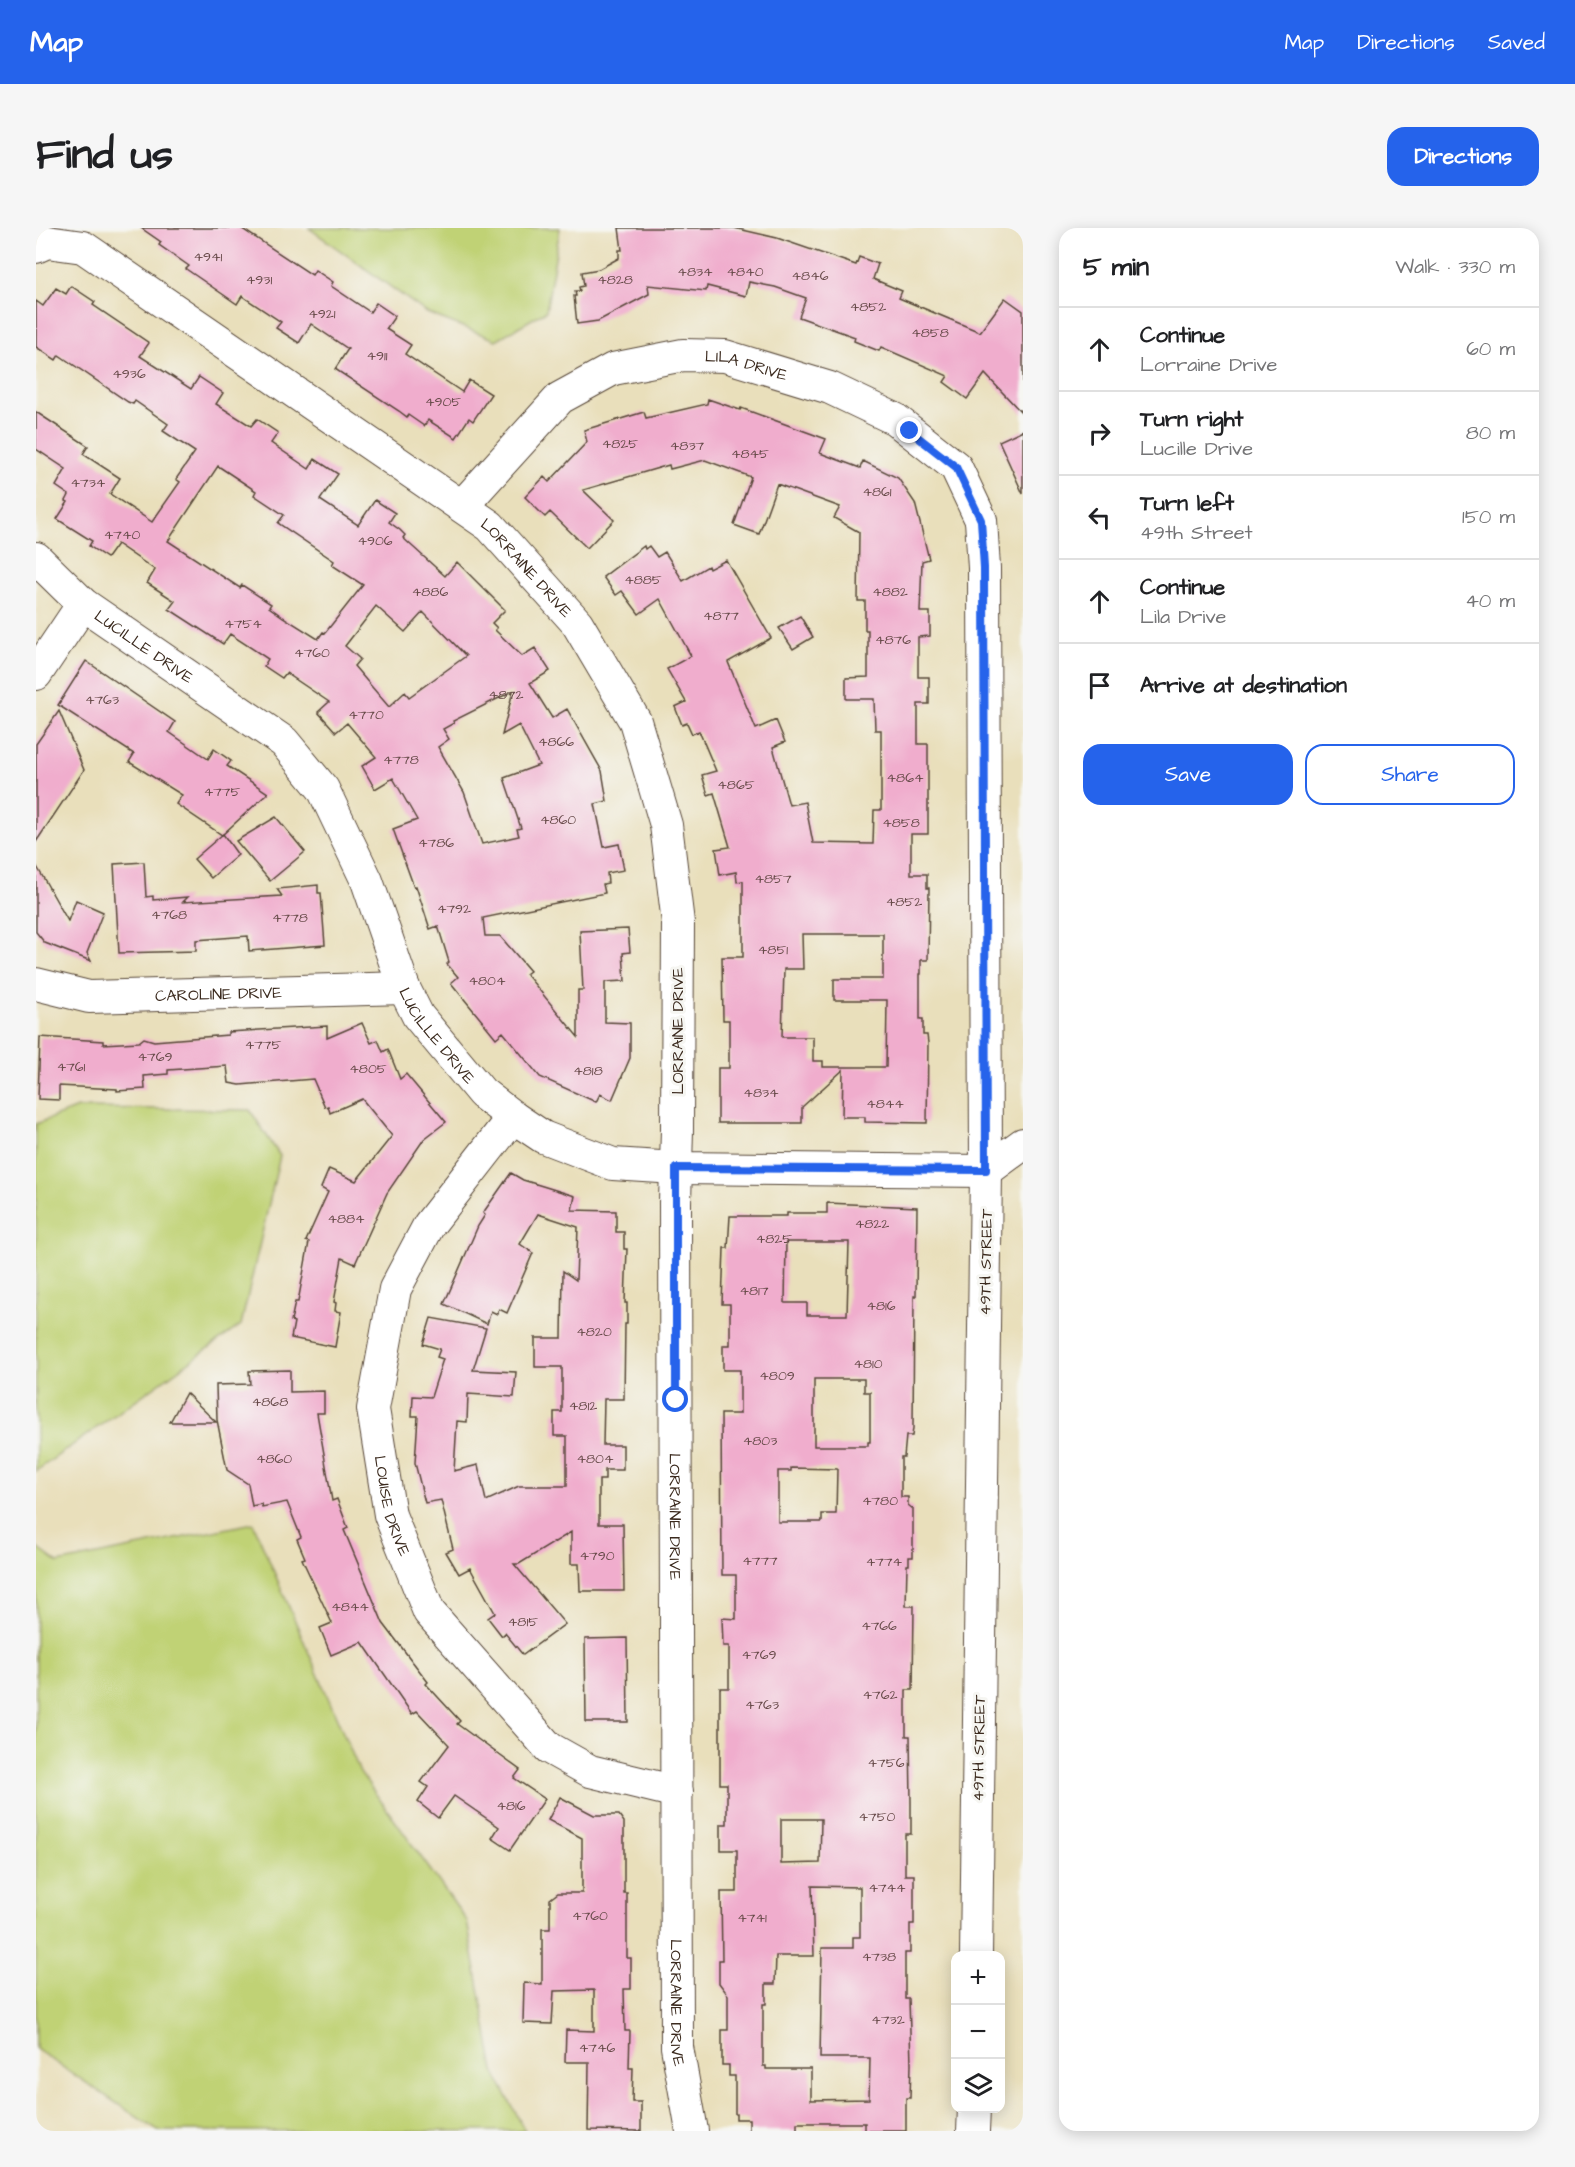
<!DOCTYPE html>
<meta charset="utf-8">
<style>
body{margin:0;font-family:"Architects Daughter",sans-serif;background:#f6f6f6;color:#202124}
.controls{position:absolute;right:18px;bottom:18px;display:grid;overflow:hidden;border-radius:12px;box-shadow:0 3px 15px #0003}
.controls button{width:54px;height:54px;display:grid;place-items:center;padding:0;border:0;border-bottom:2px solid #e0e0e0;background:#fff;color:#202124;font:30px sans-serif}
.stop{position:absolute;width:18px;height:18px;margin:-14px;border:4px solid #2563eb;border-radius:50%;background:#fff}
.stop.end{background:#2563eb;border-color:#fff;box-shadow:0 2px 6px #0008}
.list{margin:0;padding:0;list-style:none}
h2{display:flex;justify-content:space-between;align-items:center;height:78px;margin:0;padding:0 24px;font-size:26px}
h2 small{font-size:20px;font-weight:400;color:#757577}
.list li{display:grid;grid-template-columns:39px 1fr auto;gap:18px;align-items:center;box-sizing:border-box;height:84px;padding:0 24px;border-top:2px solid #e0e0e0}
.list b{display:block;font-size:22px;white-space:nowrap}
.list p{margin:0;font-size:20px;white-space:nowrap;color:#757577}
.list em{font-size:20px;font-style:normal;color:#757577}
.actions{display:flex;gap:12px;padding:18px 24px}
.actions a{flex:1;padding:14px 0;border:2px solid #2563eb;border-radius:18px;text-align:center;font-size:21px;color:#2563eb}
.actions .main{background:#2563eb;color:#fff}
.icon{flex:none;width:33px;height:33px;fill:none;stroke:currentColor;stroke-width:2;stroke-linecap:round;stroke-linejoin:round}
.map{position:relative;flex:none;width:987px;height:1903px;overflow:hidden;border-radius:18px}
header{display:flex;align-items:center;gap:36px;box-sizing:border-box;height:84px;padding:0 30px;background:#2563eb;color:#fff}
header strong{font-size:28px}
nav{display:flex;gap:33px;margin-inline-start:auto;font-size:21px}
.intro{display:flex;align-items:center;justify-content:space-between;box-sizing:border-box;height:144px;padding:0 36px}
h1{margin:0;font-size:42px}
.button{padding:15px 27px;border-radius:18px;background:#2563eb;color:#fff;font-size:21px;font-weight:700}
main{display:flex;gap:36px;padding:0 36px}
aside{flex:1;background:#fff;border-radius:18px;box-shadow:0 3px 15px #0003}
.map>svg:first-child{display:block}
</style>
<header>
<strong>Map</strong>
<nav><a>Map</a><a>Directions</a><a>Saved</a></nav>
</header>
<div class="intro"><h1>Find us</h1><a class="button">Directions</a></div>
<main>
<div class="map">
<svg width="987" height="1903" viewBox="0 0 987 1903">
<rect width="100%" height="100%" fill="#f6f6f2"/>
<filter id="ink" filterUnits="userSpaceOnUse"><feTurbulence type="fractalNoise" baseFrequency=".0167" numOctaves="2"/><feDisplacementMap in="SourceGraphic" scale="12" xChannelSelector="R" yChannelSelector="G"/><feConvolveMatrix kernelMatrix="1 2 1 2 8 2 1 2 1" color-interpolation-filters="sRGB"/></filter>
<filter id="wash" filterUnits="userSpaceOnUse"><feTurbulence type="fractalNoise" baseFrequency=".008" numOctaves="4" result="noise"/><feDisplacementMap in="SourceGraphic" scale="24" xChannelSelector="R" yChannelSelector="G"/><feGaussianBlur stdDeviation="1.35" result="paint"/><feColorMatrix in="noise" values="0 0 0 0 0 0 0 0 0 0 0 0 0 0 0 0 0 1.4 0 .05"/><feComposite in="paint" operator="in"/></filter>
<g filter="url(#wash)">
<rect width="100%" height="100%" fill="#e9dfbb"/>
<!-- green -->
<g fill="#c0d275" stroke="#7e7e4a" stroke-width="1.5">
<path d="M 273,0 L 524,0 L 510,83 L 460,112 L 391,85 Z"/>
<path d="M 41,880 L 214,882 L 244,928 L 205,1097 L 0,1243 L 0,896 Z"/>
<path d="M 217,1295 L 324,1544 L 431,1693 L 458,1843 L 489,1903 L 122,1903 L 0,1821 L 0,1319 L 22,1335 Z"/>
</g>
<g id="blocks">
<!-- building -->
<g fill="#f0adcd" fill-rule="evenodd">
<path d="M 105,0 L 205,0 L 276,47 L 279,42 L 297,54 L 295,58 L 334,84 L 340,75 L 359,88 L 350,101 L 375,117 L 369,126 L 426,164 L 433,152 L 455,166 L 437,193 L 433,190 L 420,210 L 392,192 L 388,198 L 372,187 L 371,189 L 363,183 L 299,141 L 312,121 L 275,96 L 263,115 L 240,100 L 245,94 L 206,68 L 201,76 L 150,41 L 153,38 L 123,17 L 125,14 Z"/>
<path d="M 583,0 L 698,0 L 741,10 L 820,37 L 823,29 L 842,36 L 837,51 L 866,63 L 863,70 L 944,104 L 969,70 L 987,83 L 987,186 L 949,146 L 931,171 L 908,154 L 912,148 L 845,119 L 843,123 L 818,113 L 819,109 L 763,89 L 770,70 L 739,59 L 713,54 L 710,68 L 671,58 L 670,63 L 612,57 L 613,66 L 562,93 L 541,96 L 538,68 L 540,68 L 539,63 L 544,63 L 543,59 L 548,58 L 546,44 L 563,41 L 583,30 L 583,22 L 586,22 Z"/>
<path d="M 35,58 L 59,74 L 57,77 L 113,115 L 104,128 L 155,161 L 163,149 L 187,165 L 180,176 L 215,198 L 221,191 L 242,205 L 235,215 L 273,241 L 279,231 L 302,246 L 284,272 L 322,297 L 339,272 L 359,285 L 353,294 L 364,302 L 369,307 L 367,310 L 409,348 L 421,334 L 469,382 L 456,395 L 461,400 L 459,402 L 486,428 L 499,420 L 514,443 L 494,455 L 516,490 L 531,481 L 566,543 L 571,573 L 559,576 L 568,619 L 583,616 L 588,642 L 571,645 L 572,655 L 567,656 L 569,665 L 447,690 L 449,708 L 464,708 L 494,743 L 490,746 L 542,809 L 542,762 L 547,762 L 544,703 L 592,701 L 594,724 L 587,725 L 589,753 L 569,754 L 569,794 L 594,795 L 594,830 L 576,872 L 564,866 L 560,874 L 504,849 L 467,804 L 460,810 L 415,755 L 422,749 L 411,736 L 413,734 L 402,698 L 394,701 L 380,658 L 378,659 L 357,601 L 381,592 L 357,550 L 339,561 L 326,538 L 340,529 L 311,495 L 300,504 L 282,484 L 293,474 L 250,445 L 246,450 L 228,438 L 232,431 L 194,406 L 187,416 L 133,381 L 139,373 L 111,355 L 119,342 L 81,316 L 71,330 L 53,318 L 56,313 L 21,291 L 32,274 L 30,273 L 33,267 L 20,258 L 30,241 L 0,221 L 0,184 L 52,218 L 47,226 L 84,250 L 74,266 L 116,294 L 144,254 L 140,251 L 159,224 L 127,203 L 132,196 L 99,173 L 97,176 L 92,174 L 23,127 L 20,132 L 0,119 L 0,73 L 7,78 L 20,60 L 30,66 ZM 182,238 L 220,263 L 218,267 L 248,287 L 242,295 L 298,333 L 296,337 L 327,357 L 289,405 L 287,404 L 282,411 L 247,389 L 233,379 L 235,376 L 206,357 L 204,360 L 132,313 ZM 340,378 L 369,404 L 387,384 L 430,428 L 373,469 L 369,464 L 353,479 L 318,438 L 324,431 L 309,418 ZM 477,463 L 466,507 L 483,497 L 503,537 L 468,550 L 485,600 L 481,601 L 483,608 L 446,616 L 428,564 L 402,519 L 413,511 L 407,501 L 418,495 L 417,493 Z"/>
<path d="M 672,171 L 704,182 L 705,180 L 790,211 L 784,225 L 824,240 L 827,233 L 862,250 L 879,275 L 893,331 L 886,333 L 884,384 L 894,384 L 894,408 L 882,409 L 882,449 L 893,449 L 893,476 L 882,476 L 882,516 L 892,516 L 892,606 L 875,606 L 875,646 L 891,646 L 891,660 L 893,660 L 892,732 L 885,732 L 885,746 L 884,746 L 884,791 L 887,791 L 887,807 L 891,807 L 892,815 L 891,895 L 829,894 L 829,889 L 806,889 L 807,842 L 766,879 L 766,895 L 682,895 L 682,840 L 693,840 L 693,792 L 687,792 L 686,729 L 707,729 L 707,653 L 701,654 L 700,644 L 684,647 L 680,621 L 694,619 L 678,565 L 672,567 L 666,547 L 680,543 L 663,503 L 656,506 L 651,495 L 646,497 L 639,479 L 650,474 L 631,441 L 655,428 L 624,371 L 603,386 L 586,363 L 580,367 L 567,349 L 608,318 L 609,321 L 613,318 L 621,329 L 629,324 L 647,353 L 672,338 L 673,341 L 690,332 L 735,410 L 692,434 L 720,501 L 740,492 L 749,514 L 737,519 L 753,577 L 769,574 L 777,615 L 837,616 L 838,582 L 845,582 L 845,502 L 839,502 L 838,471 L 810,471 L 810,450 L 832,449 L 832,402 L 829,402 L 829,373 L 822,373 L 823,304 L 798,290 L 804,279 L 741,256 L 723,306 L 698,297 L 715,249 L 669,232 L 634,241 L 633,237 L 547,262 L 578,292 L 551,320 L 514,284 L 509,289 L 489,269 L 508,249 L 513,254 L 551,214 L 548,202 L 608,184 L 610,190 L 671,176 ZM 766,706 L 847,706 L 847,751 L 798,751 L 798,772 L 851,772 L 850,839 L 787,839 L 787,833 L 777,833 L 777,809 L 746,809 L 748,741 L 767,741 Z"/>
<path d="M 987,202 L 987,266 L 963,213 Z"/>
<path d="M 764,388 L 777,409 L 757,421 L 743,400 Z"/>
<path d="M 50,433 L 139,494 L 133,504 L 172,531 L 178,521 L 195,533 L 191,538 L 232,565 L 186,607 L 140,576 L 146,567 L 93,534 L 98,526 L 22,477 Z"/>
<path d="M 23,483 L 48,542 L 0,614 L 0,516 Z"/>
<path d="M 240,589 L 269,624 L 234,653 L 200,613 Z"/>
<path d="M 187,606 L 202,627 L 175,650 L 158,631 Z"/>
<path d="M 108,634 L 110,669 L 117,668 L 117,672 L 152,669 L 147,674 L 246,668 L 241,661 L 282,657 L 282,665 L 285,665 L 289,717 L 213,723 L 212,708 L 160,712 L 160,723 L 83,725 L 78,636 Z"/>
<path d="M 0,637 L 32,693 L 40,672 L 67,684 L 51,725 L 55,733 L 9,715 L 0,704 Z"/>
<path d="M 326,795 L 335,815 L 342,812 L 347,824 L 352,821 L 364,851 L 370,846 L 410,894 L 388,911 L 351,965 L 319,1036 L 306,1030 L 298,1074 L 300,1075 L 299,1083 L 305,1084 L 299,1119 L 255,1110 L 258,1094 L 255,1093 L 259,1074 L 262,1074 L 273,1014 L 270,1013 L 292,964 L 285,960 L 293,941 L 320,953 L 356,908 L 326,871 L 294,885 L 292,878 L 289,879 L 277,851 L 204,857 L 193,855 L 191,838 L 132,842 L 132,846 L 108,848 L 109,861 L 81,863 L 81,861 L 23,858 L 23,872 L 2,871 L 4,809 L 67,813 L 67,816 L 103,814 L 108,810 L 118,813 L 192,807 L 192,804 L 291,798 L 291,810 Z"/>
<path d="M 475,945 L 487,952 L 539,968 L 536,982 L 580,983 L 580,1004 L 588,1004 L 588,1021 L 591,1021 L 589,1075 L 591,1075 L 591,1096 L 589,1096 L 588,1171 L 568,1171 L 567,1217 L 587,1217 L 587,1242 L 569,1242 L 569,1252 L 563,1252 L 563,1296 L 587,1296 L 588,1363 L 544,1363 L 543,1336 L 535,1336 L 535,1304 L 483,1336 L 478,1336 L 529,1396 L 487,1427 L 469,1405 L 466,1408 L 452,1390 L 459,1385 L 434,1340 L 423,1346 L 410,1324 L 417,1321 L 405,1272 L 389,1275 L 379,1235 L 382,1188 L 376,1188 L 377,1168 L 395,1169 L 407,1131 L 401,1129 L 404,1121 L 387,1116 L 395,1090 L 450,1100 L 437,1142 L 480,1144 L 478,1169 L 432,1166 L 431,1194 L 421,1193 L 418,1243 L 442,1237 L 450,1273 L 483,1258 L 531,1258 L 531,1208 L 518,1208 L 518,1184 L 526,1184 L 526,1139 L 499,1139 L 499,1110 L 526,1110 L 527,1043 L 540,1052 L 542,999 L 502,986 L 484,1016 L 497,1025 L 471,1085 L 463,1081 L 461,1086 L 455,1083 L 451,1096 L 408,1076 L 442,998 L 449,987 L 447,985 Z"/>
<path d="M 791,975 L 881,979 L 880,1068 L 878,1068 L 877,1200 L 876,1208 L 870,1208 L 868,1229 L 865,1229 L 865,1269 L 872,1269 L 872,1277 L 877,1281 L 877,1329 L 873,1329 L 873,1337 L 871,1337 L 870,1378 L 878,1378 L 877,1462 L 870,1462 L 870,1508 L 874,1508 L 875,1574 L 875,1606 L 869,1606 L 869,1647 L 878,1647 L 878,1696 L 874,1696 L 874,1725 L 869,1725 L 869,1771 L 873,1771 L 875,1836 L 874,1870 L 870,1870 L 870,1903 L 829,1903 L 829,1895 L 761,1895 L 761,1903 L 713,1903 L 713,1891 L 700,1891 L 700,1886 L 699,1886 L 699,1848 L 693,1848 L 693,1837 L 686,1837 L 686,1802 L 692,1802 L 692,1767 L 683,1755 L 683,1732 L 686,1732 L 685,1664 L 701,1664 L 701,1622 L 685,1622 L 685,1596 L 691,1596 L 691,1556 L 684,1556 L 684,1460 L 693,1460 L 693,1418 L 687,1418 L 686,1390 L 700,1391 L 700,1347 L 686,1347 L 685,1186 L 704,1186 L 704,1142 L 687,1142 L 687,1117 L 694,1117 L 694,1076 L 686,1076 L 688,1020 L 692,1020 L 694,988 L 751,988 L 751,985 L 791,985 ZM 750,1014 L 813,1014 L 811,1087 L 771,1087 L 771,1075 L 749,1075 ZM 778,1151 L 828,1151 L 828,1164 L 834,1164 L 834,1214 L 832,1214 L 832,1218 L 778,1218 ZM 755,1240 L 801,1241 L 800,1286 L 786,1286 L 786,1294 L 742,1294 L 742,1243 L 755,1243 ZM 745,1591 L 785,1591 L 784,1635 L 745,1636 ZM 776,1658 L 824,1659 L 824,1709 L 817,1709 L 817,1720 L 786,1720 L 784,1830 L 834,1830 L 833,1871 L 775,1872 L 775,1841 L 730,1841 L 730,1838 L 727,1838 L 727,1776 L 730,1776 L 730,1756 L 739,1756 L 740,1728 L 778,1728 Z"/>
<path d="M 254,1142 L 254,1164 L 288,1163 L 288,1185 L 281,1185 L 296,1273 L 301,1271 L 312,1300 L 308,1302 L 347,1395 L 392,1454 L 390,1456 L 424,1493 L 421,1496 L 484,1542 L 478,1550 L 509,1571 L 474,1622 L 456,1610 L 463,1599 L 418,1568 L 402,1590 L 382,1574 L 392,1559 L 385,1554 L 413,1517 L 381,1483 L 376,1486 L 326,1414 L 295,1427 L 284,1400 L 296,1395 L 266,1331 L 269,1330 L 261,1311 L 265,1309 L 251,1274 L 226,1279 L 225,1276 L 216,1278 L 212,1256 L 191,1242 L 181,1192 L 180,1157 L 214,1156 L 213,1143 Z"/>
<path d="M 150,1165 L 180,1194 L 134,1194 Z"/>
<path d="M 591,1410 L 592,1494 L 550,1494 L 549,1411 Z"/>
<path d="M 524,1569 L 558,1587 L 583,1587 L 588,1594 L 588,1665 L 591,1665 L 591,1730 L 595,1730 L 595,1761 L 588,1761 L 589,1803 L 594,1803 L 593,1840 L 597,1840 L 596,1874 L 605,1874 L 605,1903 L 552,1902 L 553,1834 L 529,1834 L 530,1802 L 558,1803 L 558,1762 L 518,1763 L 516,1796 L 487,1795 L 488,1755 L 506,1756 L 506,1701 L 514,1701 L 514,1671 L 522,1665 L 546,1665 L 546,1610 L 512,1592 Z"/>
</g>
</g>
</g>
<g filter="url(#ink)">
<use href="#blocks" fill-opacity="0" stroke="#554536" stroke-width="1.5"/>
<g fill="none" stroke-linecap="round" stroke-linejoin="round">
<defs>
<g id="minor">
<path id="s1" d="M 0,19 L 11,14 L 47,19 L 454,298 L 541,395 L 599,493 L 630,597 L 642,695 L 641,901 L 639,975 L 641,1819 L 656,1903"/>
<path id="s2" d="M 426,278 L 524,170 L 577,141 L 647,127 L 689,128 L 794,160 L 859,191 L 920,239 L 945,292 L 948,340 L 950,943 L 940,1728"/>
<path id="s3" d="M 0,330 L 47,376 L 248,514 L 287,561 L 331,653 L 368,760 L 382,788 L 446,865 L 477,889 L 507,909 L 577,936 L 640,940 L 950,943 L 987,916"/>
<path d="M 0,446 L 47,376"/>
<path id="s4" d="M 0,756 L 53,769 L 368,760"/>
<path id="s5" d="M 477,889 L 393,997 L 359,1061 L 337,1181 L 354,1287 L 393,1384 L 513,1520 L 554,1543 L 641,1564"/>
<path d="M 937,1903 L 938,1880"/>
</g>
</defs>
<!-- minor casing -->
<use href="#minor" stroke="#554536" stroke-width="34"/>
<!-- minor -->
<use href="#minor" stroke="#fff" stroke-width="32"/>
</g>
</g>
<g fill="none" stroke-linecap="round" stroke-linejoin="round" filter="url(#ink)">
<!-- route -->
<path stroke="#2563eb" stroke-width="8" d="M 640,1172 L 640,940 L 950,942 L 948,340 L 945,292 L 920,239 L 874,203"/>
</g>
<g text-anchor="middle" stroke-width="6" stroke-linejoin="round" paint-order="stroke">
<!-- number labels -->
<g font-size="14" fill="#684b4a">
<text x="172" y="33">4941</text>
<text x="659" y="48">4834</text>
<text x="709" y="48">4840</text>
<text x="774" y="52">4846</text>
<text x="223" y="56">4931</text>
<text x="579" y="56">4828</text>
<text x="832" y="83">4852</text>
<text x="286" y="90">4921</text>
<text x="894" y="109">4858</text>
<text x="341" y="132">4911</text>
<text x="93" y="150">4936</text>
<text x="407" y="178">4905</text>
<text x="584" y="220">4825</text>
<text x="651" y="222">4837</text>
<text x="714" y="230">4845</text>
<text x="52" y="259">4734</text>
<text x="841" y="268">4861</text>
<text x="86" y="311">4740</text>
<text x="339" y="317">4906</text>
<text x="607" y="356">4885</text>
<text x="394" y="368">4886</text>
<text x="854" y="368">4882</text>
<text x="685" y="392">4877</text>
<text x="207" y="400">4754</text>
<text x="857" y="416">4876</text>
<text x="276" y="429">4760</text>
<text x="470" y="471">4872</text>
<text x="66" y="476">4763</text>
<text x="330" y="491">4770</text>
<text x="520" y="518">4866</text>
<text x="365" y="536">4778</text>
<text x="869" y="554">4864</text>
<text x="700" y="561">4865</text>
<text x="186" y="568">4775</text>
<text x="522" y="596">4860</text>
<text x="865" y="599">4858</text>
<text x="400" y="619">4786</text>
<text x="737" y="655">4857</text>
<text x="868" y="678">4852</text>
<text x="418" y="685">4792</text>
<text x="133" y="691">4768</text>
<text x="254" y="694">4778</text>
<text x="737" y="726">4851</text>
<text x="451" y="757">4804</text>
<text x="227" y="821">4775</text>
<text x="119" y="833">4769</text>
<text x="35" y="843">4761</text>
<text x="332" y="845">4805</text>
<text x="552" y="847">4818</text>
<text x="725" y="869">4834</text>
<text x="849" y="880">4844</text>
<text x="310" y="995">4884</text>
<text x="836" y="1000">4822</text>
<text x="738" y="1015">4825</text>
<text x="718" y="1067">4817</text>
<text x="845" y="1082">4816</text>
<text x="558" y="1108">4820</text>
<text x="832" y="1140">4810</text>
<text x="741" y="1152">4809</text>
<text x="234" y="1178">4868</text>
<text x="547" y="1182">4812</text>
<text x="724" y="1217">4803</text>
<text x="238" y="1235">4860</text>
<text x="559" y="1235">4804</text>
<text x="844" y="1277">4780</text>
<text x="561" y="1332">4790</text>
<text x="724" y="1337">4777</text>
<text x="848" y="1338">4774</text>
<text x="314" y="1383">4844</text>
<text x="487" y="1398">4815</text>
<text x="843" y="1402">4766</text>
<text x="723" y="1431">4769</text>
<text x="844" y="1471">4762</text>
<text x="726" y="1481">4763</text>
<text x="850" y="1539">4756</text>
<text x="475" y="1582">4816</text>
<text x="841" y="1593">4750</text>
<text x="851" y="1664">4744</text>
<text x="554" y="1692">4760</text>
<text x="716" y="1694">4741</text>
<text x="843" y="1733">4738</text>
<text x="852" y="1796">4732</text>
<text x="561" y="1824">4746</text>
</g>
<!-- street labels -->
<g font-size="16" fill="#3b2a1e" stroke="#f6f6f2">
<text dy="6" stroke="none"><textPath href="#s2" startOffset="342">LILA DRIVE</textPath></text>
<text dy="6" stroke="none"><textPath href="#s1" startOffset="597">LORRAINE DRIVE</textPath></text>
<text dy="6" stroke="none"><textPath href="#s3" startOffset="140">LUCILLE DRIVE</textPath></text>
<text dy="6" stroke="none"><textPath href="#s4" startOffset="184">CAROLINE DRIVE</textPath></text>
<text transform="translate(641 803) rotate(-90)" y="6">LORRAINE DRIVE</text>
<text dy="6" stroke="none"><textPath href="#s3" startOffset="644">LUCILLE DRIVE</textPath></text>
<text transform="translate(949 1034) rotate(-89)" y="6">49TH STREET</text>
<text dy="6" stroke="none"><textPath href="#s5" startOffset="430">LOUISE DRIVE</textPath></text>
<text dy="6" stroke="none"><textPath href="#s1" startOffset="1587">LORRAINE DRIVE</textPath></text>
<text transform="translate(942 1520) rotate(-89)" y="6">49TH STREET</text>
<text dy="6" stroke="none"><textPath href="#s1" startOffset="2073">LORRAINE DRIVE</textPath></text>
</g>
</g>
</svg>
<div class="controls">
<button>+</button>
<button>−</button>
<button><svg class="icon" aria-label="layers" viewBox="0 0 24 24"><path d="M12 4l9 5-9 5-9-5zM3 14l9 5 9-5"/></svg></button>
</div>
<div class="stop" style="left:640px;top:1172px"></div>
<div class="stop end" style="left:874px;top:203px"></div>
</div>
<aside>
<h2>5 min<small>Walk · 330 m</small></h2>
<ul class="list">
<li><svg class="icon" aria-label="ahead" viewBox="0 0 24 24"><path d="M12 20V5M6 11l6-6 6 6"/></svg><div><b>Continue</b><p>Lorraine Drive</p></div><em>60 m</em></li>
<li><svg class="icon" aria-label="right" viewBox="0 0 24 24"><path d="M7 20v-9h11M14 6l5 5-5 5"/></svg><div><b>Turn right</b><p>Lucille Drive</p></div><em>80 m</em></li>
<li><svg class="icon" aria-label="left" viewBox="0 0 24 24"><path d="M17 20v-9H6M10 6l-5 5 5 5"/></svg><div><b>Turn left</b><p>49th Street</p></div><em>150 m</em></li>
<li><svg class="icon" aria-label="ahead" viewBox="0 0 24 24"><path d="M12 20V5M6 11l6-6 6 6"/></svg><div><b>Continue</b><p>Lila Drive</p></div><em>40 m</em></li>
<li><svg class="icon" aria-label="arrive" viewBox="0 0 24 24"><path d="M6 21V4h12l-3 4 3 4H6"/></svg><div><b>Arrive at destination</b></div></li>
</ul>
<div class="actions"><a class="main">Save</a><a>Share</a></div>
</aside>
</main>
